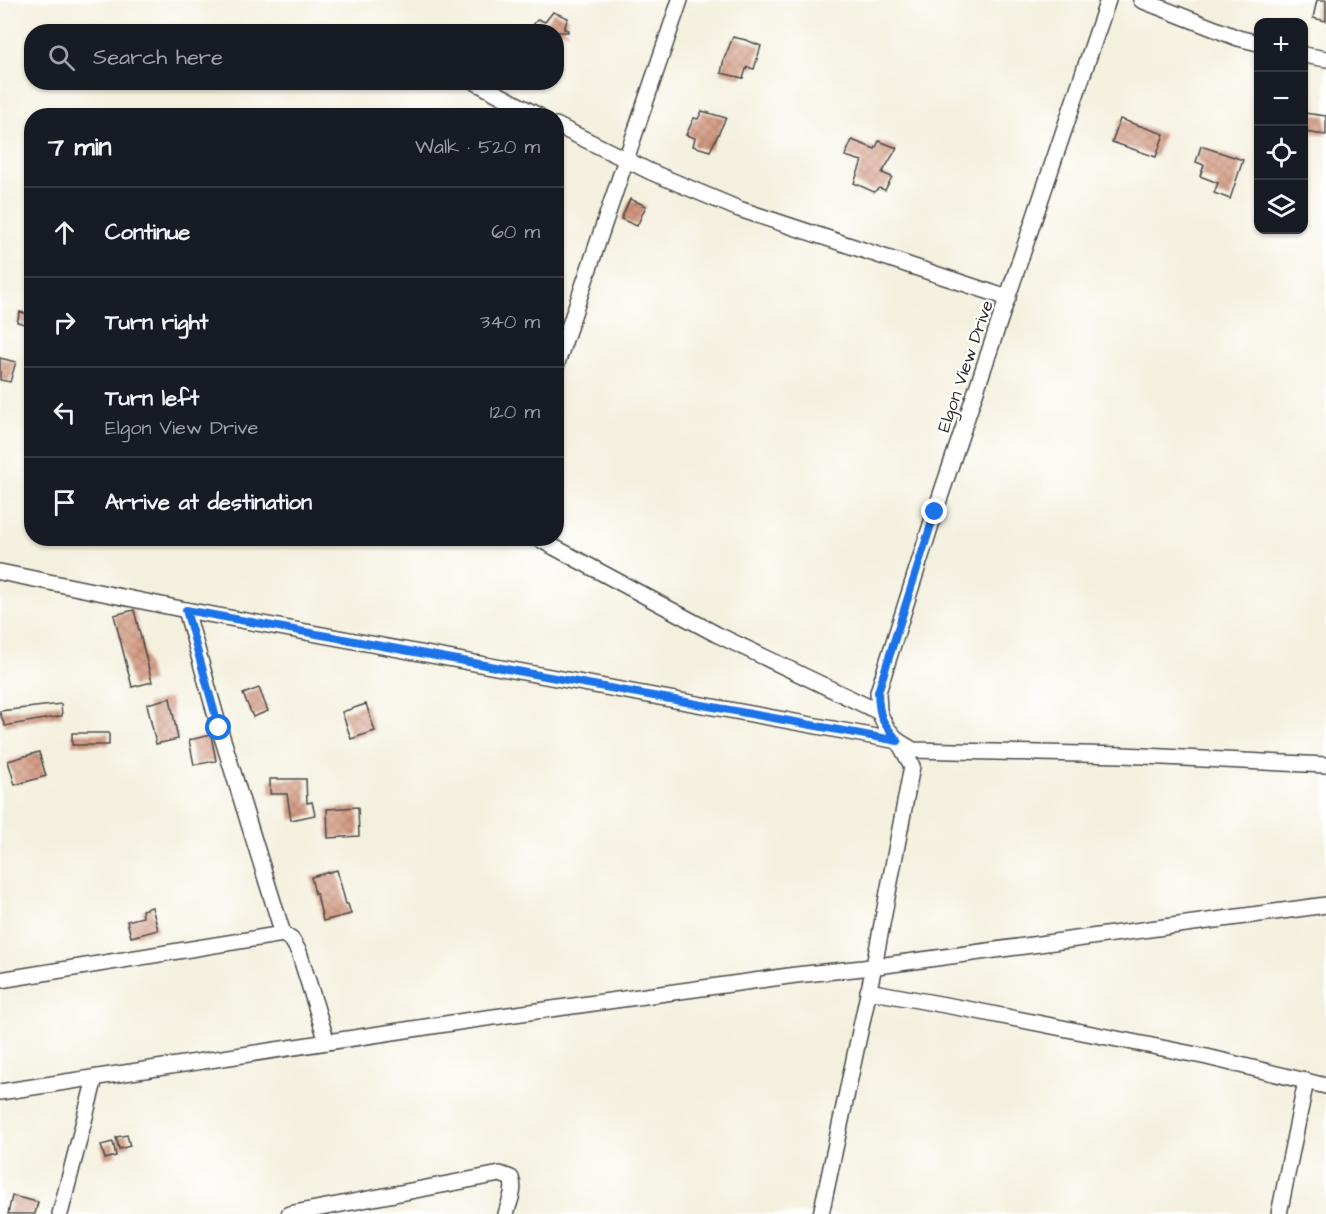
<!DOCTYPE html>
<meta charset="utf-8">
<style>
body{margin:0;font-family:"Architects Daughter",sans-serif;background:#242831;color:#f1f3f6}
.controls{position:absolute;right:18px;top:18px;display:grid;overflow:hidden;border-radius:12px;box-shadow:0 2px 4px #0004}
.controls button{width:54px;height:54px;display:grid;place-items:center;padding:0;border:0;border-bottom:2px solid #363941;background:#171b24;color:#f1f3f6;font:30px sans-serif}
.stop{position:absolute;width:18px;height:18px;margin:-14px;border:4px solid #1a73e8;border-radius:50%;background:#fff}
.stop.end{background:#1a73e8;border-color:#fff;box-shadow:0 2px 6px #0008}
.list{margin:0;padding:0;list-style:none}
h2{display:flex;justify-content:space-between;align-items:center;height:78px;margin:0;padding:0 24px;font-size:26px}
h2 small{font-size:20px;font-weight:400;color:#9ea1a6}
.list li{display:grid;grid-template-columns:39px 1fr auto;gap:18px;align-items:center;box-sizing:border-box;height:90px;padding:0 24px;border-top:2px solid #363941}
.list b{display:block;font-size:22px;white-space:nowrap}
.list p{margin:0;font-size:20px;white-space:nowrap;color:#9ea1a6}
.list em{font-size:20px;font-style:normal;color:#9ea1a6}
.icon{flex:none;width:33px;height:33px;fill:none;stroke:currentColor;stroke-width:2;stroke-linecap:round;stroke-linejoin:round}
.map{position:relative;flex:none;width:1326px;height:1214px;overflow:hidden}
.search{position:absolute;background:#171b24;box-shadow:0 2px 4px #0004;left:24px;top:24px;width:540px;height:66px;display:flex;align-items:center;gap:15px;box-sizing:border-box;padding:0 21px;border-radius:24px;color:#9ea1a6;font-size:22px}
.panel{position:absolute;background:#171b24;box-shadow:0 2px 4px #0004;left:24px;top:108px;width:540px;height:438px;border-radius:24px}
.map>svg:first-child{display:block}
</style>
<div class="map">
<svg width="1326" height="1214" viewBox="0 0 1326 1214">
<defs>
<pattern id="building-cross-hatch" width="8" height="8" patternUnits="userSpaceOnUse" patternTransform="scale(1.5)"><rect width="8" height="8" fill="#d2947a"/><path d="M0 0l8 8M0 8l8-8" fill="none" stroke="#ab7964"/></pattern>
</defs>
<rect width="100%" height="100%" fill="#fff"/>
<filter id="ink" filterUnits="userSpaceOnUse"><feTurbulence type="fractalNoise" baseFrequency=".0167" numOctaves="2"/><feDisplacementMap in="SourceGraphic" scale="12" xChannelSelector="R" yChannelSelector="G"/><feConvolveMatrix kernelMatrix="1 2 1 2 8 2 1 2 1" color-interpolation-filters="sRGB"/></filter>
<filter id="wash" filterUnits="userSpaceOnUse"><feTurbulence type="fractalNoise" baseFrequency=".008" numOctaves="4" result="noise"/><feDisplacementMap in="SourceGraphic" scale="24" xChannelSelector="R" yChannelSelector="G"/><feGaussianBlur stdDeviation="1.35" result="paint"/><feColorMatrix in="noise" values="0 0 0 0 0 0 0 0 0 0 0 0 0 0 0 0 0 1.4 0 .05"/><feComposite in="paint" operator="in"/></filter>
<g filter="url(#wash)">
<rect width="100%" height="100%" fill="#f4f0de"/>
<g id="blocks">
<!-- building -->
<g fill="url(#building-cross-hatch)">
<path d="M 1317,0 L 1326,0 L 1326,21 L 1313,18 Z"/>
<path d="M 553,12 L 568,18 L 564,29 L 568,30 L 568,32 L 527,32 L 538,19 L 545,22 Z"/>
<path d="M 733,37 L 746,40 L 761,46 L 754,69 L 747,67 L 743,78 L 721,73 L 724,59 Z"/>
<path d="M 702,111 L 726,118 L 710,151 L 693,146 L 695,138 L 686,135 L 694,118 L 698,119 Z"/>
<path d="M 1304,113 L 1326,116 L 1326,135 L 1304,132 Z"/>
<path d="M 1120,119 L 1164,134 L 1156,157 L 1112,142 Z"/>
<path d="M 852,140 L 875,149 L 879,141 L 897,148 L 882,173 L 892,177 L 885,190 L 879,188 L 874,192 L 854,183 L 862,161 L 845,156 Z"/>
<path d="M 1201,146 L 1243,160 L 1230,199 L 1214,193 L 1218,183 L 1200,176 L 1204,165 L 1196,162 Z"/>
<path d="M 630,199 L 646,206 L 637,226 L 621,219 Z"/>
<path d="M 20,312 L 32,315 L 32,326 L 17,322 Z"/>
<path d="M 0,358 L 16,362 L 10,382 L 0,380 Z"/>
<path d="M 134,610 L 152,682 L 132,687 L 114,615 Z"/>
<path d="M 259,688 L 268,711 L 253,717 L 243,694 Z"/>
<path d="M 170,698 L 178,739 L 156,744 L 147,704 Z"/>
<path d="M 61,704 L 62,716 L 5,726 L 0,713 L 0,711 Z"/>
<path d="M 366,704 L 375,731 L 351,739 L 342,712 Z"/>
<rect x="72" y="733" width="37" height="12"/>
<path d="M 211,735 L 216,761 L 194,765 L 189,740 Z"/>
<path d="M 39,752 L 46,776 L 15,785 L 8,761 Z"/>
<path d="M 270,779 L 306,779 L 307,803 L 312,802 L 315,815 L 291,820 L 287,794 L 270,794 Z"/>
<path d="M 358,807 L 359,836 L 328,838 L 327,809 Z"/>
<path d="M 337,870 L 346,904 L 348,904 L 351,914 L 323,921 L 317,894 L 315,894 L 311,877 Z"/>
<path d="M 152,907 L 158,930 L 131,937 L 127,921 L 143,917 L 142,910 Z"/>
<path d="M 127,1135 L 130,1146 L 119,1149 L 116,1137 Z"/>
<path d="M 113,1142 L 116,1156 L 105,1159 L 101,1145 Z"/>
<path d="M 12,1196 L 38,1202 L 35,1214 L 8,1214 Z"/>
</g>
</g>
</g>
<g filter="url(#ink)">
<use href="#blocks" fill-opacity="0" stroke="#494946" stroke-width="1.5"/>
<g fill="none" stroke-linecap="round" stroke-linejoin="round">
<defs>
<g id="minor">
<path d="M 1141,0 L 1238,38 L 1258,43"/>
<path d="M 1304,55 L 1326,59"/>
<path d="M 475,82 L 539,116"/>
<path d="M 556,125 L 651,172 L 739,209 L 1008,298"/>
<path d="M 556,366 L 680,0"/>
<path d="M 537,538 L 716,634 L 879,712"/>
<path d="M 0,572 L 186,610 L 898,741 L 913,750 L 1123,755 L 1326,765"/>
<path d="M 186,610 L 219,727 L 283,934"/>
<path d="M 0,980 L 283,934 L 292,940 L 299,952 L 327,1042"/>
<path d="M 868,991 L 967,1009 L 1207,1057 L 1326,1086"/>
<path d="M 0,1092 L 465,1021 L 796,975 L 863,968 L 1326,905"/>
<path d="M 60,1214 L 95,1078"/>
<path d="M 289,1214 L 500,1174 L 511,1178 C 516,1190 509,1202 506,1214"/>
<path d="M 821,1214 L 874,966 L 912,766 L 898,741 L 886,727 L 879,712 L 878,692 L 935,512 L 1108,0"/>
<path d="M 1279,1214 L 1306,1081"/>
</g>
</defs>
<!-- minor casing -->
<use href="#minor" stroke="#494946" stroke-width="18"/>
<!-- minor -->
<use href="#minor" stroke="#fff" stroke-width="15"/>
</g>
</g>
<g fill="none" stroke-linecap="round" stroke-linejoin="round" filter="url(#ink)">
<!-- route -->
<path stroke="#1a73e8" stroke-width="8" d="M 219,728 L 186,610 L 898,741 C 882,722 879,718 878,692 L 935,512"/>
</g>
<g text-anchor="middle" stroke-width="4.5" stroke-linejoin="round" paint-order="stroke">
<!-- street labels -->
<g font-size="18" fill="#2b2b2b" stroke="#fff">
<text transform="translate(965 366) rotate(-71)" y="6">Elgon View Drive</text>
</g>
</g>
</svg>
<div class="controls">
<button>+</button>
<button>−</button>
<button><svg class="icon" aria-label="locate" viewBox="0 0 24 24"><circle cx="12" cy="12" r="6"/><path d="M12 2v4M12 18v4M2 12h4M18 12h4"/></svg></button>
<button><svg class="icon" aria-label="layers" viewBox="0 0 24 24"><path d="M12 4l9 5-9 5-9-5zM3 14l9 5 9-5"/></svg></button>
</div>
<div class="stop" style="left:219px;top:728px"></div>
<div class="stop end" style="left:935px;top:512px"></div>
<div class="search"><svg class="icon" aria-label="search" viewBox="0 0 24 24"><circle cx="10" cy="10" r="6"/><path d="M15 15l6 6"/></svg>Search here</div>
<section class="panel">
<h2>7 min<small>Walk · 520 m</small></h2>
<ul class="list">
<li><svg class="icon" aria-label="ahead" viewBox="0 0 24 24"><path d="M12 20V5M6 11l6-6 6 6"/></svg><div><b>Continue</b></div><em>60 m</em></li>
<li><svg class="icon" aria-label="right" viewBox="0 0 24 24"><path d="M7 20v-9h11M14 6l5 5-5 5"/></svg><div><b>Turn right</b></div><em>340 m</em></li>
<li><svg class="icon" aria-label="left" viewBox="0 0 24 24"><path d="M17 20v-9H6M10 6l-5 5 5 5"/></svg><div><b>Turn left</b><p>Elgon View Drive</p></div><em>120 m</em></li>
<li><svg class="icon" aria-label="arrive" viewBox="0 0 24 24"><path d="M6 21V4h12l-3 4 3 4H6"/></svg><div><b>Arrive at destination</b></div></li>
</ul>
</section>
</div>
